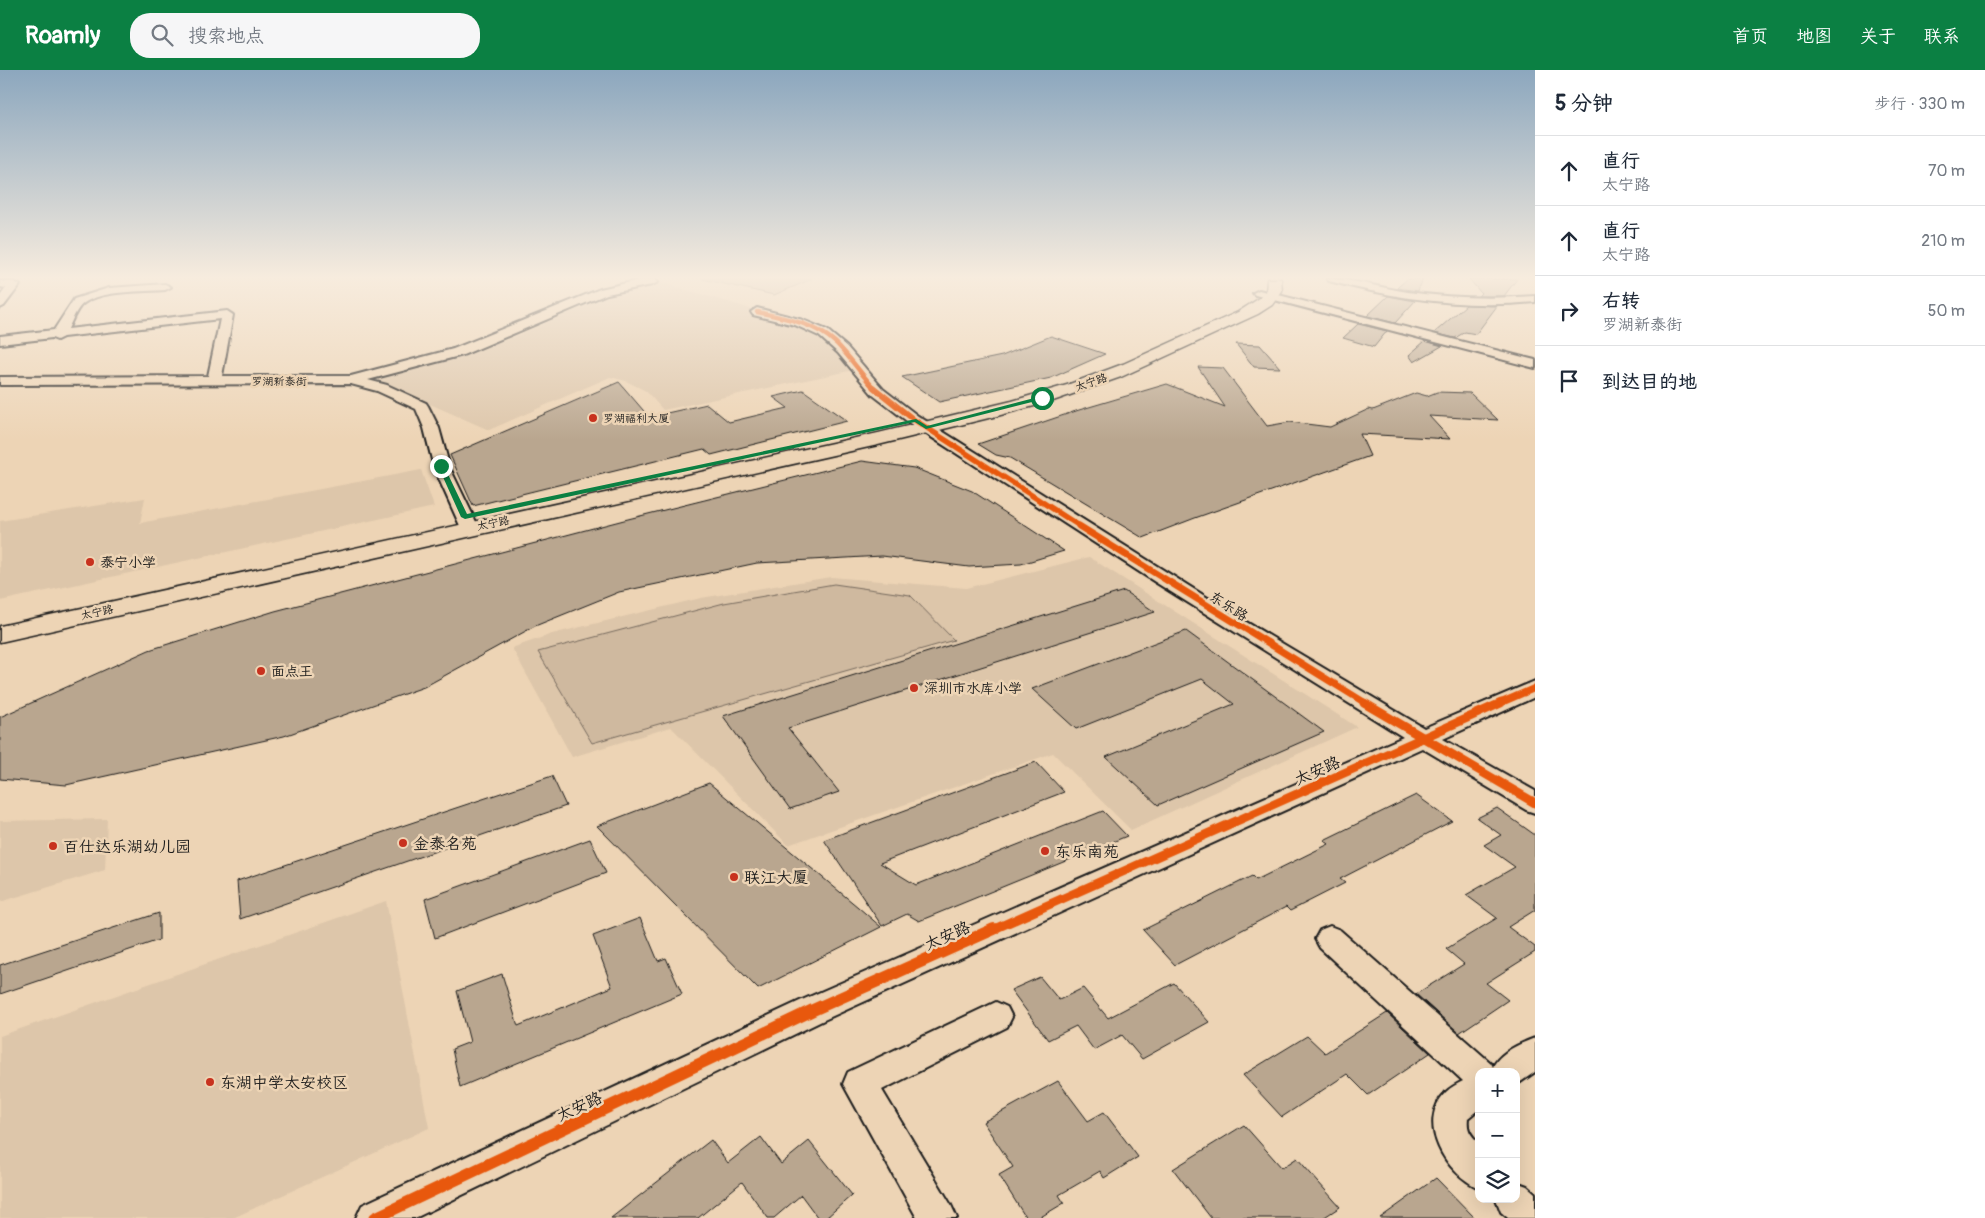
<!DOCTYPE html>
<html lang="zh">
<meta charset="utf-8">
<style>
body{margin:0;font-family:Pangolin,"LXGW WenKai TC",sans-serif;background:#f6f6f7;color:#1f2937}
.controls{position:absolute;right:15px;bottom:15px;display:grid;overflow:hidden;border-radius:10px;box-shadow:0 5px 20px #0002}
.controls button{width:45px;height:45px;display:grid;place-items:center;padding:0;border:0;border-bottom:1px solid #e0e1e3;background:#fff;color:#1f2937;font:25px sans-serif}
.stop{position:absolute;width:15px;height:15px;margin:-11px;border:4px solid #0b8043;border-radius:50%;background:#fff}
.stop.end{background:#0b8043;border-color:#fff;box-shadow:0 1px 5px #0008}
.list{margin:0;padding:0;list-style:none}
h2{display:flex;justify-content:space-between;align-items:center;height:65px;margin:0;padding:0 20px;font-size:21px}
h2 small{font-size:16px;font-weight:400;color:#747a83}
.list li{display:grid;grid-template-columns:32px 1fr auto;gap:15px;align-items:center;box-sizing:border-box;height:70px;padding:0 20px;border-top:1px solid #e0e1e3}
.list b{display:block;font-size:19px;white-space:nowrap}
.list p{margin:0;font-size:16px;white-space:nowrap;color:#747a83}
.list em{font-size:16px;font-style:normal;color:#747a83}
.icon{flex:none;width:28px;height:28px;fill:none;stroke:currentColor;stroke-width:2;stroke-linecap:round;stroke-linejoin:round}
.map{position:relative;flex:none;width:1535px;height:1148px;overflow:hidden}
header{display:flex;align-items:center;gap:30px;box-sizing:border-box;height:70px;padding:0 25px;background:#0b8043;color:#fff}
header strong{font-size:24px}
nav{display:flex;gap:28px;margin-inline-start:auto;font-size:18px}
.search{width:350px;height:45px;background:#f6f6f7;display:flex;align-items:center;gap:12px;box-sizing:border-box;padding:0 18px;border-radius:20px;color:#747a83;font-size:19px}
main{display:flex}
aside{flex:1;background:#fff}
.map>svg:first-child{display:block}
</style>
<header>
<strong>Roamly</strong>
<div class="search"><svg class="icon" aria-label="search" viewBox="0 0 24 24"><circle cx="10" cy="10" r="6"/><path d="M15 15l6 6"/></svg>搜索地点</div>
<nav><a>首页</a><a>地图</a><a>关于</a><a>联系</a></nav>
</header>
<main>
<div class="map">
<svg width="1535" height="1148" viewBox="0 0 1535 1148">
<rect width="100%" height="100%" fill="#edd4b5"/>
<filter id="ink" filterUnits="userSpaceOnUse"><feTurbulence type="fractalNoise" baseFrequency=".02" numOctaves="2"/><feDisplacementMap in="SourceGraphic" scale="10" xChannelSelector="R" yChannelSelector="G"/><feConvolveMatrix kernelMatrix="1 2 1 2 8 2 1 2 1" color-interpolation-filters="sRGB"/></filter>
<g filter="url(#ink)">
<!-- built -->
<g fill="#ddc6aa">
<path d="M 660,212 L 745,237 L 820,264 L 854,300 L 663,340 L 646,321 L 626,311 L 610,307 L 489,360 L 373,309 L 395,305 L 509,269 L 612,224 Z"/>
<path d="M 421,400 L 434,437 L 0,531 L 0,451 L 145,428 L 140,453 Z"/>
<path d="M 1089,487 L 1357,657 L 1131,760 L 1053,683 L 788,775 L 671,657 L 572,687 L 512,578 L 552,564 L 701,528 L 831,507 L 966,518 Z"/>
<path d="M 107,749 L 105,800 L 0,832 L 0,751 Z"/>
<path d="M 386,831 L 429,1058 L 233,1148 L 0,1148 L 0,966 Z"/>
</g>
<!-- green -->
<g fill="#cfb99f" stroke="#766a5e">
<path d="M 702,209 L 812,209 L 774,225 Z"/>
<path d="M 834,514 L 910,525 L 954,570 L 592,673 L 538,582 L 724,533 Z"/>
</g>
<!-- building -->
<g fill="#b9a68f" stroke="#1c1c1c">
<path d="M 1407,209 L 1423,209 L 1418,221 L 1397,218 Z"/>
<path d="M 1469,209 L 1517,209 L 1504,226 L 1478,226 L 1481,223 Z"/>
<path d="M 1388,226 L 1415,231 L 1395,253 L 1367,246 Z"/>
<path d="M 1466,235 L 1497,236 L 1476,264 L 1465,262 L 1455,268 L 1434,263 Z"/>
<path d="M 1358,254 L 1387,261 L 1374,277 L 1343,268 Z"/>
<path d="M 1051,266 L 1105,284 L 1051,308 L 939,332 L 902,307 L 1002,286 Z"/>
<path d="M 1425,271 L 1442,276 L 1414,292 L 1409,285 Z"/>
<path d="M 1236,274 L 1260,275 L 1280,298 L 1254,297 Z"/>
<path d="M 1198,297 L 1223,298 L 1267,356 L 1290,352 L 1330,357 L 1369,339 L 1373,340 L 1416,323 L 1427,326 L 1437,322 L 1470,323 L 1498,350 L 1429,346 L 1450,369 L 1360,364 L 1370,386 L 1195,448 L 1143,468 L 1010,388 L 996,385 L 978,374 L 1079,340 L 1167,314 L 1225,337 Z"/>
<path d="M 619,312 L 649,347 L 707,334 L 729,352 L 788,338 L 773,327 L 803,320 L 847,351 L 711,385 L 704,379 L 473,436 L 450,385 Z"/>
<path d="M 862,391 L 914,398 L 972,421 L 1064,481 L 1021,494 L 969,497 L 882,486 L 757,493 L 619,522 L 535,556 L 424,617 L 284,666 L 66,715 L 0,709 L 0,647 L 149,580 L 275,541 L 624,450 Z"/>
<path d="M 1124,521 L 1155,542 L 788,658 L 839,722 L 790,739 L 723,646 Z"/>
<path d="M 1186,561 L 1324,662 L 1158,735 L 1106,687 L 1234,634 L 1202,609 L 1076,659 L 1032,619 Z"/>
<path d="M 1036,692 L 1064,722 L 880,793 L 916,815 L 1103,741 L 1127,766 L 919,851 L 907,844 L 882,856 L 824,770 Z"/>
<path d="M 552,706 L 566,736 L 240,849 L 237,811 Z"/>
<path d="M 709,713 L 858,837 L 881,857 L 758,919 L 597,756 Z"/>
<path d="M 1416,725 L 1452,751 L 1340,809 L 1345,813 L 1290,841 L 1286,837 L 1175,895 L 1143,860 L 1252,806 L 1256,810 L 1329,774 L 1324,770 Z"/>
<path d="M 1497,738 L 1535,765 L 1535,840 L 1508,857 L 1535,877 L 1535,882 L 1486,913 L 1508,930 L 1459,963 L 1416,924 L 1464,894 L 1446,879 L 1497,848 L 1466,825 L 1515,797 L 1484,775 L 1501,765 L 1477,748 Z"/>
<path d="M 590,769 L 606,803 L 435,868 L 425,829 Z"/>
<path d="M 159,843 L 159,870 L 0,924 L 0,895 Z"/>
<path d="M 640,848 L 658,891 L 666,888 L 682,924 L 460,1017 L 452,979 L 470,972 L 457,921 L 502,904 L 518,956 L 612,917 L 593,866 Z"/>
<path d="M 1040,907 L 1059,930 L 1083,918 L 1108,948 L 1174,913 L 1209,952 L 1142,989 L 1122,965 L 1094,980 L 1076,956 L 1048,970 L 1011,920 Z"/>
<path d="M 1387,943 L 1430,983 L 1368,1025 L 1347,1004 L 1282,1047 L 1243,1005 L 1307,966 L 1325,983 Z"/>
<path d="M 1058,1011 L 1088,1051 L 1104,1042 L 1138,1087 L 1104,1108 L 1100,1101 L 1059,1125 L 1064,1133 L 1039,1148 L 1026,1148 L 999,1105 L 1013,1097 L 983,1052 Z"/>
<path d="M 1244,1055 L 1282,1098 L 1297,1088 L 1340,1137 L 1323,1148 L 1211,1148 L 1173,1099 Z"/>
<path d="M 761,1067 L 781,1094 L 809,1071 L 852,1125 L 826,1148 L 818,1148 L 801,1125 L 774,1148 L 768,1148 L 742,1112 L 698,1148 L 611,1148 L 711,1070 L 728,1093 Z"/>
<path d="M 1436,1108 L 1475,1148 L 1380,1148 Z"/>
</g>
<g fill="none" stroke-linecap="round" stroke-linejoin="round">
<defs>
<g id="minor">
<path d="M 644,209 L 655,209 L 658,212 L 652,215 L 607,224 L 463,285 L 368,310 L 387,315 L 426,333 L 428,336 L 439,358 L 450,398 L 479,458 L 476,462 L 470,463 L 464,462 L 461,458 L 434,398 L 424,358 L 416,339 L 377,321 L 351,314 L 0,315 L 0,307 L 208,306 L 220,249 L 63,267 L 57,270 L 52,268 L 0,274 L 0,266 L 54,260 L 74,229 L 109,218 L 165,214 L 171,217 L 165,220 C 142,222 103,220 84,233 C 77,237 72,251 68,259 L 227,241 L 233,245 L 222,306 L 351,306 L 453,279 L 600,219 Z"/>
<path d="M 1327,209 C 1354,209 1381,218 1408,222 C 1450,228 1492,229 1535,226 L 1535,232 C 1465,239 1397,229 1329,211 Z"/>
<path d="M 0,211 L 14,212 L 20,215 L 4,236 L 0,238 L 0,226 L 6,218 L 0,217 Z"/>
<path d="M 1259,220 L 1535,290 L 1535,298 L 1255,225 L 1253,223 Z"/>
<path d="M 757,238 L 803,250 L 827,260 L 847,277 L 883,319 L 918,346 L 1243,550 L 1424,658 L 1535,611 L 1535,627 L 1443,669 L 1535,721 L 1535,743 L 1526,740 L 1422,678 L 824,950 L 415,1148 L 356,1148 L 362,1135 L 802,930 L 1403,667 L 1155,512 L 908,352 L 873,325 L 838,283 L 819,266 L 795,255 L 753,245 L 751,242 Z"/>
<path d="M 1330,856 L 1340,860 L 1491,993 L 1493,997 C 1499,983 1521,973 1535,968 L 1535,1002 L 1519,1013 L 1516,1014 L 1516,1002 L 1479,1002 L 1479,1039 L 1468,1048 C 1466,1066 1476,1065 1479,1077 C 1481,1089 1479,1105 1479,1118 C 1446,1104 1415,1053 1446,1022 C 1451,1017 1457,1014 1463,1011 L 1320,878 L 1315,869 L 1320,860 Z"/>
<path d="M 996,932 L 1007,937 L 1012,947 L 1007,957 L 882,1020 L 951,1135 L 957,1148 L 917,1148 L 843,1014 L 848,1002 Z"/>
<path d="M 1516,1112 L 1527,1116 L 1535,1123 L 1535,1148 L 1508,1148 L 1501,1142 L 1496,1129 L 1516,1129 Z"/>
</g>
<path id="major" d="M 1267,209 L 1281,209 L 1282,221 L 1272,235 L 1258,244 L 1121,307 L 1053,331 L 997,346 L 878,375 L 0,572 L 0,556 L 878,363 L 1012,331 L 1067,315 L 1123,294 L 1238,242 L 1266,224 Z"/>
</defs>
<!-- minor casing -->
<use href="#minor" stroke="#1c1c1c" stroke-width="4"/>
<!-- major casing -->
<use href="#major" stroke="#1c1c1c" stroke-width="3"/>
<!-- minor -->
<use href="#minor" fill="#edd4b5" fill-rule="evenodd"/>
<!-- major -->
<use href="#major" fill="#edd4b5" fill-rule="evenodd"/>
<defs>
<path id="cycleway-far4" d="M 757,242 C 785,248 815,253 836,273 C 850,287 861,304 874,318"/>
<path id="cycleway-far3" d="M 873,317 L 913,349 L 1081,457"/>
<g id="cycleway-far2">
<path d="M 1079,456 L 1367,634"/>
<path d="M 1498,634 L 1535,618"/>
</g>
<g id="cycleway-far1">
<path d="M 1364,633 L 1535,733"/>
<path d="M 992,860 L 1501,633"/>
</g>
<path id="cycleway" d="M 375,1148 L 813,940 L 994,859"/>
</defs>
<!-- cycleway-far4 casing -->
<use href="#cycleway-far4" stroke="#edd4b5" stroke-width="6"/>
<!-- cycleway-far3 casing -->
<use href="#cycleway-far3" stroke="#edd4b5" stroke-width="8"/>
<!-- cycleway-far2 casing -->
<use href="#cycleway-far2" stroke="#edd4b5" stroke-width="10"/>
<!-- cycleway-far1 casing -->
<use href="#cycleway-far1" stroke="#edd4b5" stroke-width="12"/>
<!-- cycleway casing -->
<use href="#cycleway" stroke="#edd4b5" stroke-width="15"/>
<!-- cycleway-far4 -->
<use href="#cycleway-far4" stroke="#e8590c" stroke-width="4.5"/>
<!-- cycleway-far3 -->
<use href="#cycleway-far3" stroke="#e8590c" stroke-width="5.5"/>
<!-- cycleway-far2 -->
<use href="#cycleway-far2" stroke="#e8590c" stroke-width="7"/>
<!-- cycleway-far1 -->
<use href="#cycleway-far1" stroke="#e8590c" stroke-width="9"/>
<!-- cycleway -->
<use href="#cycleway" stroke="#e8590c" stroke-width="12"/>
</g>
</g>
<!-- sky -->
<linearGradient id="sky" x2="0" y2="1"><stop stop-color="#8ca7be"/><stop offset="0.56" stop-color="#f7ecde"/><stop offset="1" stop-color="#f7ecde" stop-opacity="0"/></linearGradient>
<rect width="1535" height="370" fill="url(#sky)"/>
<!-- route -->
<path fill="#0b8043" d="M 1042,326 L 1044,329 L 926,359 L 915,352 L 465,449 L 461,447 L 438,396 L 441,394 L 444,396 L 467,444 L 916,349 L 927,356 Z"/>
<!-- markers -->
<g fill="#c8321e" stroke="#edd4b5" stroke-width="2">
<circle cx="593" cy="348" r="5"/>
<circle cx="90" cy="492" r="5"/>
<circle cx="261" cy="601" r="5"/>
<circle cx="914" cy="618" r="5"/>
<circle cx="403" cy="773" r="5"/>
<circle cx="53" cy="776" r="5"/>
<circle cx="1045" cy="781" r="5"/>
<circle cx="734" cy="807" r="5"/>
<circle cx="210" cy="1012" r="5"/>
</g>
<g text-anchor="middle" stroke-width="5" stroke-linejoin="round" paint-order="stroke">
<!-- far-street labels -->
<g font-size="11" fill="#1c1c1c" stroke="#edd4b5">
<text x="279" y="315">罗湖新泰街</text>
<text transform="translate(1091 312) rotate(-19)" y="4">太宁路</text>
<text transform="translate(493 453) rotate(-12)" y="4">太宁路</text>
<text transform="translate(97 542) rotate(-13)" y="4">太宁路</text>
</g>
<!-- far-poi labels -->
<g font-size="11" fill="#1c1c1c" stroke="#edd4b5" text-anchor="start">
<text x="603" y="352">罗湖福利大厦</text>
</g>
<!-- poi labels -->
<g font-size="14" fill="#1c1c1c" stroke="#edd4b5" text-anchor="start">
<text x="100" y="497">泰宁小学</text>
<text x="271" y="606">面点王</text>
<text x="924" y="623">深圳市水库小学</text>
</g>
<!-- street labels -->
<g font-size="14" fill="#1c1c1c" stroke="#edd4b5">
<text transform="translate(1229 536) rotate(32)" y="5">东乐路</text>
</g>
<!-- near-street labels -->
<g font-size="16" fill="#1c1c1c" stroke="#edd4b5">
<text transform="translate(1317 700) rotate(-24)" y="6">太安路</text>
<text transform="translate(947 865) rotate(-24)" y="6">太安路</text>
<text transform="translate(579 1036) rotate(-25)" y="6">太安路</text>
</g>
<!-- near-poi labels -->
<g font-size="16" fill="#1c1c1c" stroke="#edd4b5" text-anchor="start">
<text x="413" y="779">金泰名苑</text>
<text x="63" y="782">百仕达乐湖幼儿园</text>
<text x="1055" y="787">东乐南苑</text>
<text x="744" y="813">联江大厦</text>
<text x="220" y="1018">东湖中学太安校区</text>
</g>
</g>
</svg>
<div class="controls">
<button>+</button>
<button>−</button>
<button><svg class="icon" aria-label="layers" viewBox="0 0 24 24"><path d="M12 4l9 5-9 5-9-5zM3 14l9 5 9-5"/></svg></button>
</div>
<div class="stop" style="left:1042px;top:328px"></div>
<div class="stop end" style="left:441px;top:396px"></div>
</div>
<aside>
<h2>5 分钟<small>步行 · 330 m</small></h2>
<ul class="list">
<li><svg class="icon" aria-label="ahead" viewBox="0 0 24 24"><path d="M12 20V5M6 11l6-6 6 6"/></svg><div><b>直行</b><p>太宁路</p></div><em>70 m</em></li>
<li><svg class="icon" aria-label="ahead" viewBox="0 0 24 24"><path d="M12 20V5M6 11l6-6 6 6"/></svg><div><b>直行</b><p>太宁路</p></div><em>210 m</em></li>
<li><svg class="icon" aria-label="right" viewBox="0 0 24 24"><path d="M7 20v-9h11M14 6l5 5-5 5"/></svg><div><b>右转</b><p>罗湖新泰街</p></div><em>50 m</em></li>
<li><svg class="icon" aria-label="arrive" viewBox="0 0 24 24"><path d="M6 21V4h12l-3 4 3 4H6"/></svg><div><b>到达目的地</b></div></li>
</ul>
</aside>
</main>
